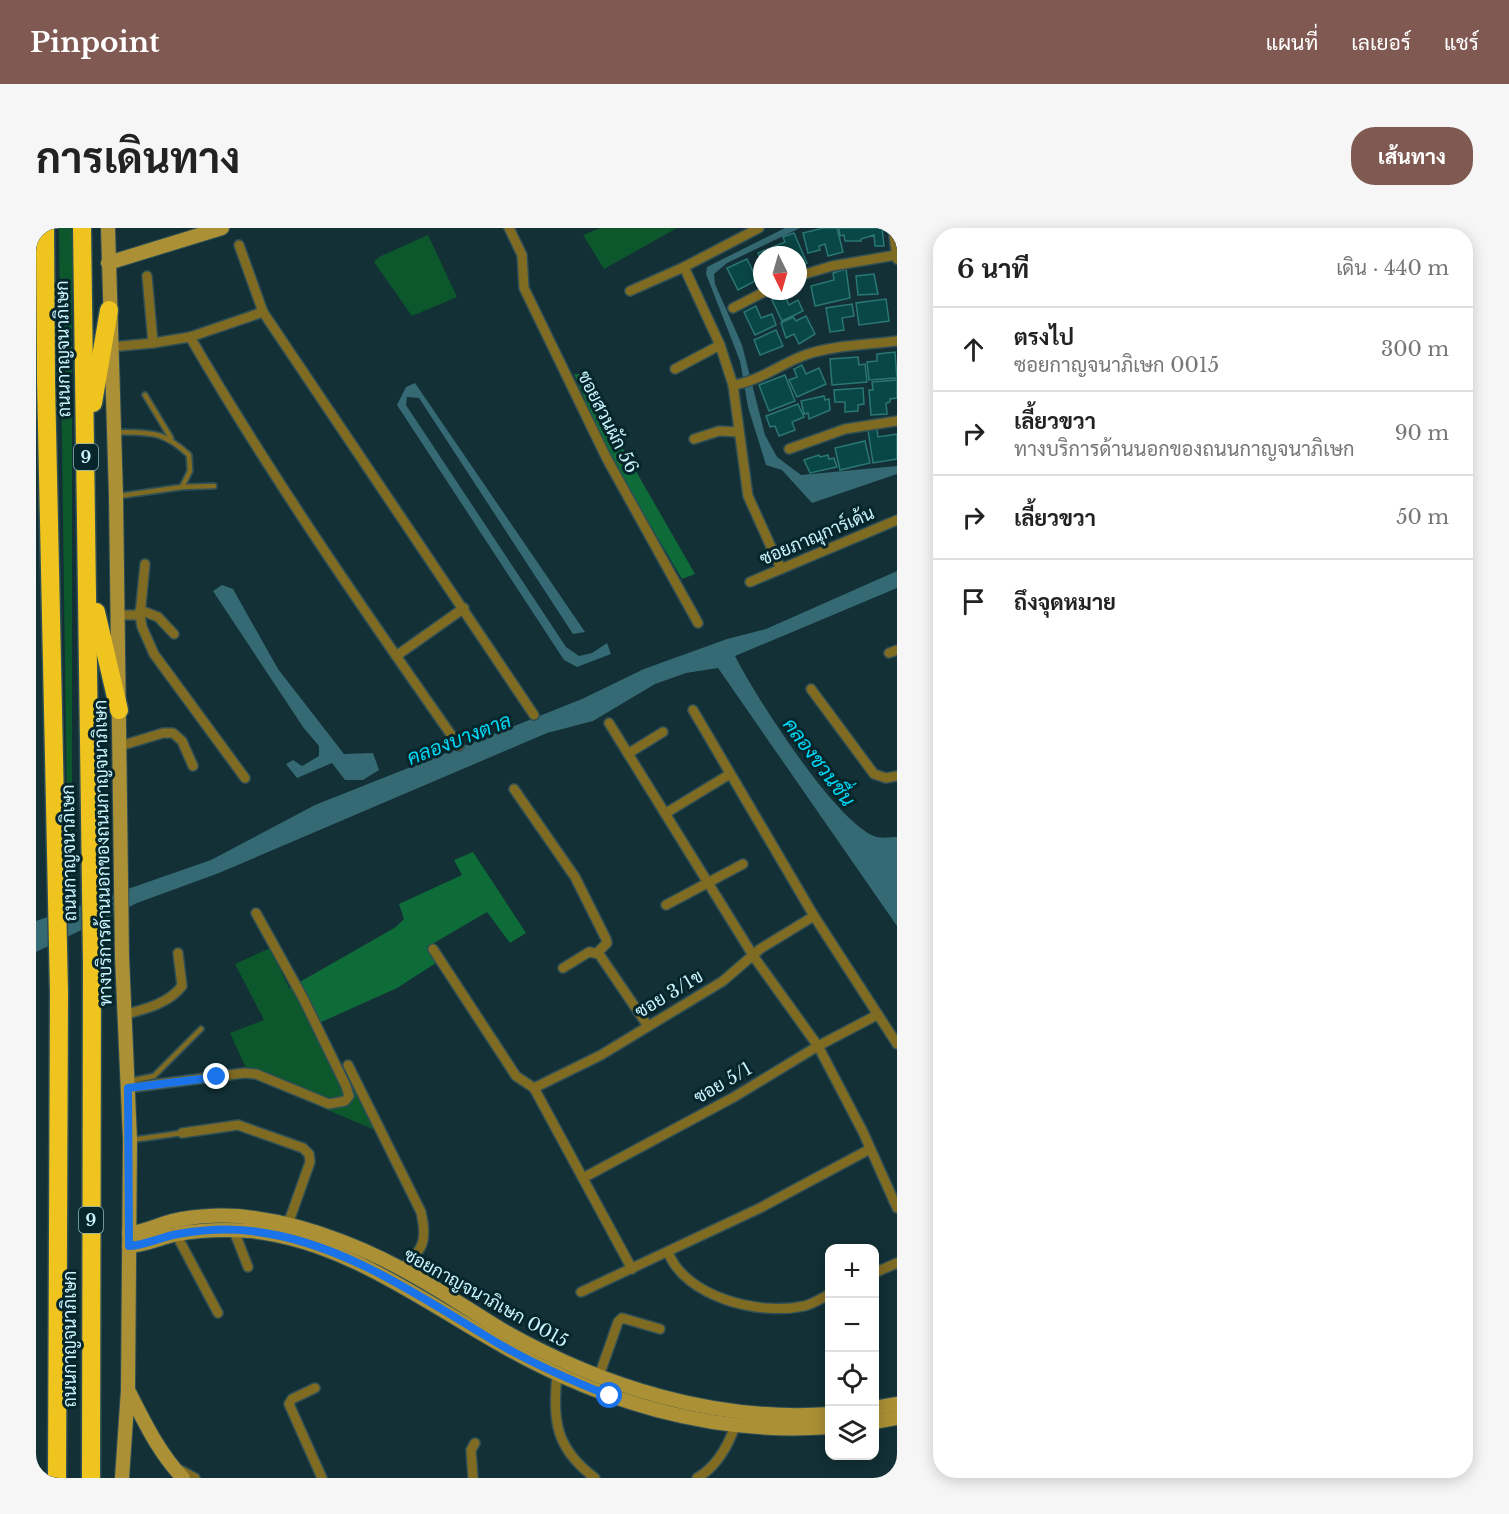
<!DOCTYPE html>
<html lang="th">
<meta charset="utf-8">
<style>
body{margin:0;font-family:"Libre Baskerville",Sarabun,serif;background:#f6f6f6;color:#222}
.controls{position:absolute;right:18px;bottom:18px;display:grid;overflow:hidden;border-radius:12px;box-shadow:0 3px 15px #0003}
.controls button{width:54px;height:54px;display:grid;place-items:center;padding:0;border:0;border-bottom:2px solid #e0e0e0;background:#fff;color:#222;font:30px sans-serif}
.compass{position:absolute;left:717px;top:18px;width:54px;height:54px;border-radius:50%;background:#fff;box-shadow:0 3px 15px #0003;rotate:175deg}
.stop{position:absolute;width:18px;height:18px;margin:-14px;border:4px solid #1a73e8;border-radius:50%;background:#fff}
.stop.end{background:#1a73e8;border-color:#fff;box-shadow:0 2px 6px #0008}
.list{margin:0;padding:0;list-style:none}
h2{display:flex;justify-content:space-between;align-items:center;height:78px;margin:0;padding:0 24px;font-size:26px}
h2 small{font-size:20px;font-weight:400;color:#767676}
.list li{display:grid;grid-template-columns:39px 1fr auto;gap:18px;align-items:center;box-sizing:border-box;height:84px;padding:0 24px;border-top:2px solid #e0e0e0}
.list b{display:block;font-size:22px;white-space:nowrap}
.list p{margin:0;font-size:20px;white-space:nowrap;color:#767676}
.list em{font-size:20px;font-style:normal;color:#767676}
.icon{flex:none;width:33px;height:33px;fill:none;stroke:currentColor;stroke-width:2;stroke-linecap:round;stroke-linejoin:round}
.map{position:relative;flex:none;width:861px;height:1250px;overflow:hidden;border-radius:24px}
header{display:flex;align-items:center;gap:36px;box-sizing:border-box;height:84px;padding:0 30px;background:#805952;color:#fff}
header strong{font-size:28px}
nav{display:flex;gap:33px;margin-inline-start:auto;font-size:21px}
.intro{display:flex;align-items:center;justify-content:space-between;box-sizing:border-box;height:144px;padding:0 36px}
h1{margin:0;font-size:42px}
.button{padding:15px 27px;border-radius:24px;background:#805952;color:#fff;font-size:21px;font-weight:700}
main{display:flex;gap:36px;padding:0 36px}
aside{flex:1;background:#fff;border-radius:24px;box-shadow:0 3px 15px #0003}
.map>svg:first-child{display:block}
</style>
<header>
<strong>Pinpoint</strong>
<nav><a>แผนที่</a><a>เลเยอร์</a><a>แชร์</a></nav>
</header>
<div class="intro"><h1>การเดินทาง</h1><a class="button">เส้นทาง</a></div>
<main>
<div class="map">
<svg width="861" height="1250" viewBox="0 0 861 1250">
<rect width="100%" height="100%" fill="#123036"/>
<!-- green -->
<g fill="#0c582c">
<path d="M 23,0 L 36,0 L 36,657 L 32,657 Z"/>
<path d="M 564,0 L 641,0 L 568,41 L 547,7 Z"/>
<path d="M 392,7 L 421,69 L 376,88 L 338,34 L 343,29 Z"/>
<path d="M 234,720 L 253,760 L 262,755 L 339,902 L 214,849 L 194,805 L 228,792 L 199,736 Z"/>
</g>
<!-- forest -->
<g fill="#0e6c38">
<path d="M 538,146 L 550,146 L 578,205 L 659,346 L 646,351 L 573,227 Z"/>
<path d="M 437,624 L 490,705 L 474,715 L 451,684 L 391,719 L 400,735 L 361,760 L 283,795 L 262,755 L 360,699 L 368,691 L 363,676 L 426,647 L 418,632 Z"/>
</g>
<!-- water -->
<g fill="#356a74">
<path d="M 749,0 L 764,0 L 691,35 L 678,46 L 679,56 L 706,117 L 729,207 L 741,229 L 765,247 L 861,238 L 861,246 L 776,275 L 746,242 L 730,237 L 712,179 L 704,133 L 670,46 L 671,39 Z"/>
<path d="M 379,155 L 549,404 L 537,406 L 383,170 L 371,169 L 370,177 L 530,419 L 543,428 L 556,425 L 571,415 L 575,426 L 541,439 L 528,432 L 361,177 L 370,159 Z"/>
<path d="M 861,343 L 861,360 L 699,428 C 719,468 799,593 838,608 C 844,611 854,609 861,609 L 861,698 L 682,440 L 650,445 L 619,456 L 557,493 L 511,505 L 183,645 L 101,675 L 0,724 L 0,693 L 175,632 L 279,577 L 546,471 L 608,441 L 691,411 L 730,401 Z"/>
<path d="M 186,357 L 197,361 L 242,441 L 308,526 L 337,525 L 343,542 L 327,552 L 309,552 L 296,535 L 261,550 L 250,536 L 257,532 L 266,538 L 283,528 L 283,518 L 267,499 L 177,363 Z"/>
</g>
<!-- building -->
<g fill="#094746" stroke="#2a7774" stroke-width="1.5">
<path d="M 787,0 L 801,0 L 807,24 L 792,28 L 789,16 L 783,18 L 784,22 L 772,25 L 767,5 Z"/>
<path d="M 803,0 L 846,0 L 848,18 L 839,18 L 838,7 L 825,11 L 825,13 L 809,13 L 808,7 L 804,8 Z"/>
<path d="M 758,5 L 771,35 L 762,39 L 762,27 L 726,27 L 726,35 L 722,25 L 749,14 L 747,9 Z"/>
<path d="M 711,31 L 721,52 L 702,62 L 691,40 Z"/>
<path d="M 810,41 L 814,70 L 779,78 L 775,58 L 798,52 L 797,45 Z"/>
<path d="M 838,46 L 842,66 L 822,67 L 820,48 Z"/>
<path d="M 748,66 L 753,77 L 762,72 L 767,83 L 746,93 L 736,72 Z"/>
<path d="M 850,71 L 853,93 L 823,97 L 820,75 Z"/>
<path d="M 816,76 L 818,88 L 806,90 L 808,102 L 794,104 L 790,80 Z"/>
<path d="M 720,78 L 725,90 L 736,86 L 740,97 L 719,107 L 708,84 Z"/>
<path d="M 770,88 L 779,106 L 763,116 L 758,106 L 750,110 L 745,95 L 757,89 L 760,93 Z"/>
<path d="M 740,102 L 747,118 L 724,127 L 718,112 Z"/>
<path d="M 859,124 L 861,150 L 833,152 L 831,134 L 841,133 L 841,126 Z"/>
<path d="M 822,129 L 823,137 L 829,136 L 831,154 L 796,157 L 794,131 Z"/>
<path d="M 766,137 L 770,146 L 783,140 L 790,156 L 761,169 L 753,152 L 761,149 L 758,141 Z"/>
<path d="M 749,147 L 759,173 L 733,183 L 723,157 Z"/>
<path d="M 861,152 L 861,170 L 854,171 L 854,174 L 850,175 L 851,186 L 835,187 L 833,162 L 837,162 L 836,154 Z"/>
<path d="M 827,160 L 828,176 L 822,177 L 822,183 L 809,184 L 809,174 L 799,174 L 798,162 Z"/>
<path d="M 788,168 L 789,172 L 793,171 L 794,182 L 773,191 L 772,185 L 768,186 L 765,173 Z"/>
<path d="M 762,176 L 768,189 L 756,194 L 759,202 L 743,208 L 739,198 L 734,199 L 730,188 Z"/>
<path d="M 841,201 L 842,209 L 861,206 L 861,231 L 837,235 L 832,202 Z"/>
<path d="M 829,213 L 834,235 L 804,242 L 799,220 Z"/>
<path d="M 783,227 L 784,229 L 792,227 L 793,231 L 798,230 L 801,239 L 774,245 L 768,232 Z"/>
</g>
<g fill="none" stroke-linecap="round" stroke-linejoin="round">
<defs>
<g id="lane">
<path d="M 109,167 L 135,210"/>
<path d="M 80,204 C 115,205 126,202 153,227 L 154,243 L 146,259 L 83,268"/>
<path d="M 146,259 L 178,258"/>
<path d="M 94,853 L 118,848 L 165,801"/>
<path d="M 95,912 L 146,905"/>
</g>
<g id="street">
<path d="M 473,0 L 486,27 L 488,60 L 571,231 L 662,395"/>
<path d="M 857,0 L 861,31"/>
<path d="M 203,17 L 227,84 L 498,487"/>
<path d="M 648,39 L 684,117 L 697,157 L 712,268 L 745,341"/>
<path d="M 762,48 L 796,38 L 860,27"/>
<path d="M 594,63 L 648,39 L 723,0"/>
<path d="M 697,80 L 730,63"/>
<path d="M 154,109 C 236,250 329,384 423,518"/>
<path d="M 117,115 L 154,109 L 227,84"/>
<path d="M 75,119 L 117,115 L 111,48"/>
<path d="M 639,141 L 684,117"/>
<path d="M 697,157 C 724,153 744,136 769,127 C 798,117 831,117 861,113"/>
<path d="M 658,211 L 683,203 L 703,204"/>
<path d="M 753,221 L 809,201 L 861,193"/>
<path d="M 714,354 L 861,292"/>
<path d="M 104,382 L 122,389 L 138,406"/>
<path d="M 82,387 L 104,387 L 106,399 L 118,426 L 209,550"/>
<path d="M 104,387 L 109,336"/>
<path d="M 853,425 L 861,422"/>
<path d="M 360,428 L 428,380"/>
<path d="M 775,461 L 838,546 L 850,550 L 861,548"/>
<path d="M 657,482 L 778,688 L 861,816"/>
<path d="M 573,495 L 718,729 L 782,818 L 827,904 L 861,980"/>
<path d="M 84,518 L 127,505 L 137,505 L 146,513 L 157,538"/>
<path d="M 593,525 L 627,504"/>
<path d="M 478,561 L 539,649 L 570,711 L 571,715 L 561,725"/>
<path d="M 630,585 L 694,546"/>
<path d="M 630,677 L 707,636"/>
<path d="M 397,721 L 480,848 L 498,860 L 596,1041"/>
<path d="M 527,740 L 553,724 L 563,726 L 612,798"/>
<path d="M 87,787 C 109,781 132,776 146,758 L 142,725"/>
<path d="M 312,837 L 385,984 C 392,1015 387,1020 365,1042"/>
<path d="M 92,860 L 208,845 L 220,846 L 293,876 L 309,873 L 313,868 L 310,858 L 267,770 L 220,685"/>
<path d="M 498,860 L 565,827 L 687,753 L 724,721 L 778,688"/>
<path d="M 146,905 L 202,897 L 267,920 L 273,926 L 274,934 L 252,996"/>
<path d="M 547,950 L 698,869 L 782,818 L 841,787"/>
<path d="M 198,1003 L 212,1039"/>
<path d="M 140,1006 L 182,1085"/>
<path d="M 632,1024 C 649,1069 723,1088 768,1078 C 777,1076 786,1070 794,1066"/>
<path d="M 838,1045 L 861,1035"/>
<path d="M 545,1064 L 724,980 L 834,921"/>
<path d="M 521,1147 C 516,1193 520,1221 559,1250"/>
<path d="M 563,1148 L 582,1094 L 586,1090 L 624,1101"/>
<path d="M 279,1160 L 256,1171 L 253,1176 L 286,1250"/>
<path d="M 144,1242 L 159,1250"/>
<path d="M 437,1250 L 435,1222 L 439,1215"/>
<path d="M 661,1250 C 680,1239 692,1218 699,1198"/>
</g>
<g id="secondary">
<path d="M 72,0 L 80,268 L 86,729 L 94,912 L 92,1162 L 86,1250"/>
<path d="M 72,35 L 186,0"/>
<path d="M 93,1005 C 108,1004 121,997 136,993 C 161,987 193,986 218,990 C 276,998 337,1023 387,1053 C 415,1069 441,1087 468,1103 C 567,1159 679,1194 794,1186"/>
<path d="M 93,1018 C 110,1017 124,1010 141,1006 C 164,1002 190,1001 214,1003 C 305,1012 383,1070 460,1114 C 561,1173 676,1208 794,1199"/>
<path d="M 93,1164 C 109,1195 123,1225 147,1250"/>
<path d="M 838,1180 L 861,1176"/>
<path d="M 838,1194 L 861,1190"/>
</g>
<g id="highway">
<path d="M 9,0 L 10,153 L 23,765 L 21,1250"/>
<path d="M 46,0 L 56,734 L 55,1250"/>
<path d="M 57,175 L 73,82"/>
<path d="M 60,384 L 83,482"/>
</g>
</defs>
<!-- lane casing -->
<use href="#lane" stroke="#2f4f56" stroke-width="8"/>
<!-- street casing -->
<use href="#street" stroke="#2f4f56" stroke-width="12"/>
<!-- secondary casing -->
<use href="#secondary" stroke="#2f4f56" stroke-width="16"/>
<!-- highway casing -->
<use href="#highway" stroke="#2f4f56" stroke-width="21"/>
<!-- lane -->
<use href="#lane" stroke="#806b23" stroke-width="4.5"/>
<!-- street -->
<use href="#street" stroke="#806b23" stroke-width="9"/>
<!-- secondary -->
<use href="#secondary" stroke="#ab9035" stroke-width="14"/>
<!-- highway -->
<use href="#highway" stroke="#efc41e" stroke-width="18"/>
</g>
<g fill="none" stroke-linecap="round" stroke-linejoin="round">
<!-- route -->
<path stroke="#1a73e8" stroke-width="8" d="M 181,849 L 92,860 L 93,1018 C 110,1017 125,1009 142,1006 C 165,1002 191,1000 215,1003 C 305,1013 383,1068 458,1113 C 495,1135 534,1152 574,1168"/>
</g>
<g text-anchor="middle" stroke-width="6" stroke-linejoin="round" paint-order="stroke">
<!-- shield labels -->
<g fill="#07262c" stroke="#8fb6be" stroke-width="1.5">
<rect x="38" y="216" width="24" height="26" rx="4.5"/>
<rect x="43" y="979" width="24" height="26" rx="4.5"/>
</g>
<g font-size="16" font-weight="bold" fill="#c9f4fd">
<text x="50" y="235">9</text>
<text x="55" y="998">9</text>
</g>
<!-- street labels -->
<g font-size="18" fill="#c9f4fd" stroke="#07262c">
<text transform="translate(27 121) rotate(-91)" y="6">ถนนกาญจนาภิเษก</text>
<text transform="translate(572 194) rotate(63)" y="6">ซอยสวนผัก 56</text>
<text transform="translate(781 308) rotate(-23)" y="6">ซอยภาณุการ์เด้น</text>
<text transform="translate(33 625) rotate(-91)" y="6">ถนนกาญจนาภิเษก</text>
<text transform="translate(67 625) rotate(-91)" y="6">ทางบริการด้านนอกของถนนกาญจนาภิเษก</text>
<text transform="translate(633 766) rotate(-31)" y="6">ซอย 3/1ข</text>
<text transform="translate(687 855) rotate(-30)" y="6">ซอย 5/1</text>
<text transform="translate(450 1070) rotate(29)" y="6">ซอยกาญจนาภิเษก 0015</text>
<text transform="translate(34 1111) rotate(-90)" y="6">ถนนกาญจนาภิเษก</text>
</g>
<!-- water labels -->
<g font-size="20" font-style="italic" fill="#00d8f6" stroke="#07262c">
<text transform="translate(423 511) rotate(-21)" y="7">คลองบางตาล</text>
<text transform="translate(783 534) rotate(53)" y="7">คลองชวนชื่น</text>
</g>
</g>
</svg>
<div class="controls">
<button>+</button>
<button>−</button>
<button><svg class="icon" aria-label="locate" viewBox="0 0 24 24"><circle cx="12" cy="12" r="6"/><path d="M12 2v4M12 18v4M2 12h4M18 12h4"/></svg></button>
<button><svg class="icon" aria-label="layers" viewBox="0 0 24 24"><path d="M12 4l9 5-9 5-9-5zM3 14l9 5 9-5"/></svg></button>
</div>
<svg class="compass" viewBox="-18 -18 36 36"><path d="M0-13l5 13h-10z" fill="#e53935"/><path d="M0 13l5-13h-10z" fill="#767676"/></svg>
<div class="stop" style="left:574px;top:1168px"></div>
<div class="stop end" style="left:181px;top:849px"></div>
</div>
<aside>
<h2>6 นาที<small>เดิน · 440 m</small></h2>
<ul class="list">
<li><svg class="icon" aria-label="ahead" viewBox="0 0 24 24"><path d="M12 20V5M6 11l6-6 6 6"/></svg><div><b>ตรงไป</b><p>ซอยกาญจนาภิเษก 0015</p></div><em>300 m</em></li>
<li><svg class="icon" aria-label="right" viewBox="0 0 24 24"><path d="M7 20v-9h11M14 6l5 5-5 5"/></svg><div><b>เลี้ยวขวา</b><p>ทางบริการด้านนอกของถนนกาญจนาภิเษก</p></div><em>90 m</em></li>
<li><svg class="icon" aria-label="right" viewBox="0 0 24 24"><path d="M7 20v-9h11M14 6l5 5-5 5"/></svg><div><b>เลี้ยวขวา</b></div><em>50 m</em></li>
<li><svg class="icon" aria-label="arrive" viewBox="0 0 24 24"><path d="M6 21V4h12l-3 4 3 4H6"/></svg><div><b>ถึงจุดหมาย</b></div></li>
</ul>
</aside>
</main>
